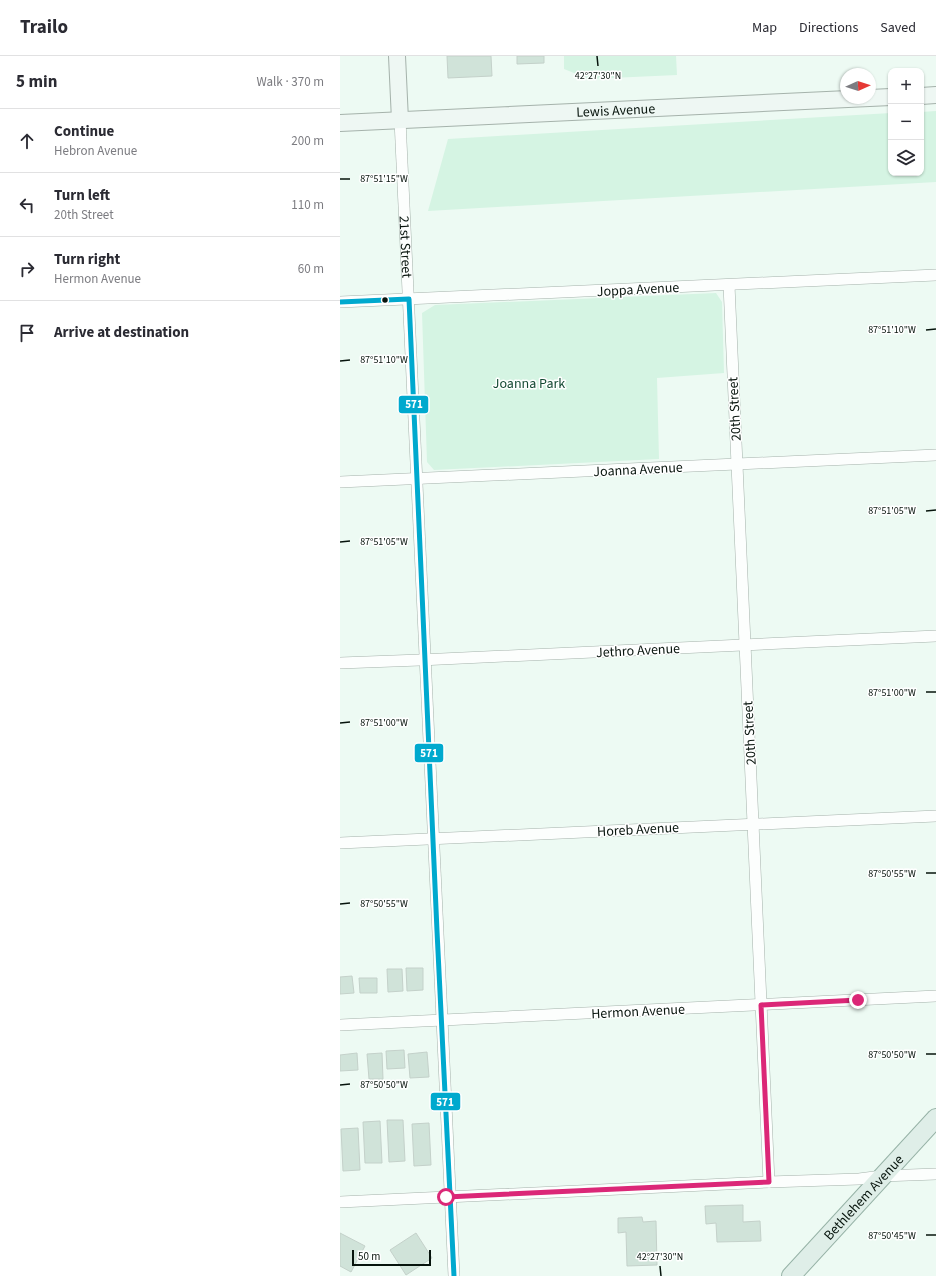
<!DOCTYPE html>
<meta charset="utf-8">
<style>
body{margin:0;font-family:"Source Sans 3",sans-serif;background:#f2f2f3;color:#2b2b33}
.controls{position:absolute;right:12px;top:12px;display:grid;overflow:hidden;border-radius:8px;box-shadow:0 1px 3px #0004}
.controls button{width:36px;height:36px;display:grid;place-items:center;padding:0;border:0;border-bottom:1px solid #e1e1e2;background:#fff;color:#2b2b33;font:20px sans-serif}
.compass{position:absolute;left:500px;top:12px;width:36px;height:36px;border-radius:50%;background:#fff;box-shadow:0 1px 3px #0004;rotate:87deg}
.scale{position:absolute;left:12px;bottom:10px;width:79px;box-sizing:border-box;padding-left:4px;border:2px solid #07140d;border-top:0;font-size:11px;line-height:14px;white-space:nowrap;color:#07140d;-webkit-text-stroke:3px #fff;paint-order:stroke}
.stop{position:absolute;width:12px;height:12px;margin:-9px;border:3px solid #db2777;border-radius:50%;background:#fff}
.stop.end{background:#db2777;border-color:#fff;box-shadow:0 1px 4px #0008}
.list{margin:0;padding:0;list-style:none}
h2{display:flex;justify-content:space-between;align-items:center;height:52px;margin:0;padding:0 16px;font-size:17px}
h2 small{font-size:13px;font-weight:400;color:#7c7c81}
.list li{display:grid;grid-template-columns:26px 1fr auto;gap:12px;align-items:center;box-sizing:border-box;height:64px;padding:0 16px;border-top:1px solid #e1e1e2}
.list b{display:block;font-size:15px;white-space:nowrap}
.list p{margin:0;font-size:13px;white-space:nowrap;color:#7c7c81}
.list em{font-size:13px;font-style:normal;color:#7c7c81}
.icon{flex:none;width:22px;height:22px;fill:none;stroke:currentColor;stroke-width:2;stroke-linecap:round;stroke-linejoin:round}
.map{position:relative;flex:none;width:596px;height:1220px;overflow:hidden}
header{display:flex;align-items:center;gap:24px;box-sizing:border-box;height:56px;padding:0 20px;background:#fff;border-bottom:1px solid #e1e1e2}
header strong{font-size:19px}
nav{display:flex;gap:22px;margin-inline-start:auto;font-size:14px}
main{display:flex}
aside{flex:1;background:#fff}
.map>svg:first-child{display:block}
</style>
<header>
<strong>Trailo</strong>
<nav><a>Map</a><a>Directions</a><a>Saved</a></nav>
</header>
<main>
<aside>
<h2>5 min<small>Walk · 370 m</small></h2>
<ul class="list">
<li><svg class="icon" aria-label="ahead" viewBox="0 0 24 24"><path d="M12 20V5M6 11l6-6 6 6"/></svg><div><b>Continue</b><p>Hebron Avenue</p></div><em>200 m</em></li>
<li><svg class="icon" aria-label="left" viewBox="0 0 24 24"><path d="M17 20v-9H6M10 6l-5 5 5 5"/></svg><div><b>Turn left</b><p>20th Street</p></div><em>110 m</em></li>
<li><svg class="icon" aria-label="right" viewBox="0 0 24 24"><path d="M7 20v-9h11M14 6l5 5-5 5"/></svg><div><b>Turn right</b><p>Hermon Avenue</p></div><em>60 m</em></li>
<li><svg class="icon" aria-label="arrive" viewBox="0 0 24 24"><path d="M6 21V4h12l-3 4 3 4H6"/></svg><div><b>Arrive at destination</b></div></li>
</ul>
</aside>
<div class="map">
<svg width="596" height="1220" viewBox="0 0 596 1220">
<rect width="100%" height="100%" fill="#edfaf3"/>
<!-- green -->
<g fill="#d5f4e3">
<path d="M 224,0 L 336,0 L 337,19 L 249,23 L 224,13 Z"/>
<path d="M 596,55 L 596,126 L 88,155 L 108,83 L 551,57 L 551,117 L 581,117 L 581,56 Z"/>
<path d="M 376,237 L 382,246 L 384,317 L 317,322 L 319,403 L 94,414 L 87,406 L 82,257 L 95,249 Z"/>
</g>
<!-- building -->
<g fill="#d0e3d9" stroke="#c4d1ca">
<path d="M 107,0 L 151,0 L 152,20 L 108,22 Z"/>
<path d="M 177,0 L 204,0 L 204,7 L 177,8 Z"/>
<path d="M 66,912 L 83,912 L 83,934 L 67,935 Z"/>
<path d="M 47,913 L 62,913 L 63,935 L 48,936 Z"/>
<path d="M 12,920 L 14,937 L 0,938 L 0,921 Z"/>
<path d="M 19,922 L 37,922 L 37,937 L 20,937 Z"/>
<path d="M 64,994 L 65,1012 L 47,1013 L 46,995 Z"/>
<path d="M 87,996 L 89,1021 L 70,1022 L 68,998 Z"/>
<path d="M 17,997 L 18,1014 L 0,1015 L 0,999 Z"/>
<path d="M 42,997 L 43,1023 L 29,1023 L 27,998 Z"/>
<path d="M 47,1064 L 63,1064 L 65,1105 L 49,1106 Z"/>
<path d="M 40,1065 L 42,1107 L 25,1107 L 23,1066 Z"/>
<path d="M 89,1067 L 91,1109 L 74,1110 L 72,1068 Z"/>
<path d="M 18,1072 L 20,1114 L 3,1115 L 1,1073 Z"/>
<path d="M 403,1149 L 403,1166 L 420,1165 L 421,1185 L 377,1186 L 376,1167 L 366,1168 L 365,1150 Z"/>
<path d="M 302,1161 L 303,1166 L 316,1165 L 317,1209 L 287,1210 L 286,1176 L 278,1177 L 278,1162 Z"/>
<path d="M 0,1177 L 25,1190 L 11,1216 L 0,1210 Z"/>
<path d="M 76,1177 L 92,1202 L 66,1219 L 50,1194 Z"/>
</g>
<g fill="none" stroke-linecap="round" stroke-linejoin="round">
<defs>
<g id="street">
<path id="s1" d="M 60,64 L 114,1220"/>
<path d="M 389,229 L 429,1126"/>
<path d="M 0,246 L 596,219"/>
<path d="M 0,426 L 596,399"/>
<path d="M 0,607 L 80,604 L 596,580"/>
<path d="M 0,787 L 596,760"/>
<path d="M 0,969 L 596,940"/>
<path d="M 0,1146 L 429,1126 L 519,1123 L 542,1120 L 596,1118"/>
</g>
<g id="secondary">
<path d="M 57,0 L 60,64"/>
<path d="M 581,40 L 596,39"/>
<path id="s2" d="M 0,67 L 551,41"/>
</g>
<g id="primary">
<path id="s3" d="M 451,1220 L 596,1062"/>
</g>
</defs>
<!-- street casing -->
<use href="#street" stroke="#a5b2ab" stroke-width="12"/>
<!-- secondary casing -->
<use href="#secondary" stroke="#a5b2ab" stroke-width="18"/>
<!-- primary casing -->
<use href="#primary" stroke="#96b2a6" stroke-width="20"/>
<!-- street -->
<use href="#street" stroke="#fcfefd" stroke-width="11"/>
<!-- secondary -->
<use href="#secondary" stroke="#eef7f3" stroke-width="16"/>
<!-- primary -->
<use href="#primary" stroke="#dfeee8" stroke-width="18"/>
<defs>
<path id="bus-1" d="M 0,246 L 69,243 L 97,875 L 114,1220"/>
</defs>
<!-- bus-1 casing -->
<use href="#bus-1" stroke="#fff" stroke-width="8"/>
<!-- bus-1 -->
<use href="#bus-1" stroke="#00a9ce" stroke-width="5"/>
</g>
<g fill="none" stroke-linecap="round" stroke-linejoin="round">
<!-- route -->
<path stroke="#db2777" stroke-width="5" d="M 106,1141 L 429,1126 L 421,949 L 518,944"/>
</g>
<!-- ticks -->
<path fill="none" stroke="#07140d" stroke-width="1.5" d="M 257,0 L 258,10M 0,123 L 10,123M 586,274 L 596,273M 0,305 L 10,304M 586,455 L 596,454M 0,486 L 10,485M 586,636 L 596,636M 0,667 L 10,666M 586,817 L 596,817M 0,848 L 10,847M 586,998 L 596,998M 0,1029 L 10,1028M 586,1179 L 596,1179M 320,1210 L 321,1220"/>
<!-- markers -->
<circle fill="#07140d" stroke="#fff" stroke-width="1.5" cx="45" cy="244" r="3.5"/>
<g text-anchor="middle" stroke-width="3" stroke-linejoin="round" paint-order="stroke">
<!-- street labels -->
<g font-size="14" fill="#07140d" stroke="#fff">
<text dy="5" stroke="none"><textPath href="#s2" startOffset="276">Lewis Avenue</textPath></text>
<text dy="5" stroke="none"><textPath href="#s1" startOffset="127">21st Street</textPath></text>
<text transform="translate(298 233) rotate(-3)" y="5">Joppa Avenue</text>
<text transform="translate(394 353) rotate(-93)" y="5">20th Street</text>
<text transform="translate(298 413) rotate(-3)" y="5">Joanna Avenue</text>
<text transform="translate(298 594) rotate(-3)" y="5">Jethro Avenue</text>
<text transform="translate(409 677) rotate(-93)" y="5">20th Street</text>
<text transform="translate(298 773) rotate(-3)" y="5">Horeb Avenue</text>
<text transform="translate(298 955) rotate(-3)" y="5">Hermon Avenue</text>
<text dy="5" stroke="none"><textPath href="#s3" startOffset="107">Bethlehem Avenue</textPath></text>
</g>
<!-- park labels -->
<g font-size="14" fill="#144a33" stroke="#fff">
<text x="189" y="332">Joanna Park</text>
</g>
</g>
<g font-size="10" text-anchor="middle" fill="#07140d" stroke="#fff" stroke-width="3" stroke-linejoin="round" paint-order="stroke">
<text x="258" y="23">42°27'30"N</text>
<text x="44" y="126">87°51'15"W</text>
<text x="552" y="277">87°51'10"W</text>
<text x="44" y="307">87°51'10"W</text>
<text x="552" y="458">87°51'05"W</text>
<text x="44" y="489">87°51'05"W</text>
<text x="552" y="640">87°51'00"W</text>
<text x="44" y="670">87°51'00"W</text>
<text x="552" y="821">87°50'55"W</text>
<text x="44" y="851">87°50'55"W</text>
<text x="552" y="1002">87°50'50"W</text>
<text x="44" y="1032">87°50'50"W</text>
<text x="552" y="1183">87°50'45"W</text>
<text x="320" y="1204">42°27'30"N</text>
</g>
<g stroke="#fff" stroke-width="1.5">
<rect x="58" y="339" width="31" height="19" rx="4" fill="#00a9ce"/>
<rect x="74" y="687" width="30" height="20" rx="4" fill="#00a9ce"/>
<rect x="90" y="1036" width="31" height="19" rx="4" fill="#00a9ce"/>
</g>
<g font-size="11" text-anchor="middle" font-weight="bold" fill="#fff">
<text x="74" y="352">571</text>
<text x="89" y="701">571</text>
<text x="105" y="1050">571</text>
</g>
</svg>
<div class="controls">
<button>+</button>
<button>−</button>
<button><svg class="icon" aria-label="layers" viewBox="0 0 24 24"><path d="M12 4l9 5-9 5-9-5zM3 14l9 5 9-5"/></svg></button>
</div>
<svg class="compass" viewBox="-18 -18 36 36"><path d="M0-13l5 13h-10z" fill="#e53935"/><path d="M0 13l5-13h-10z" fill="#7c7c81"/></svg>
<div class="scale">50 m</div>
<div class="stop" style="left:106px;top:1141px"></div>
<div class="stop end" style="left:518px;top:944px"></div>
</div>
</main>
